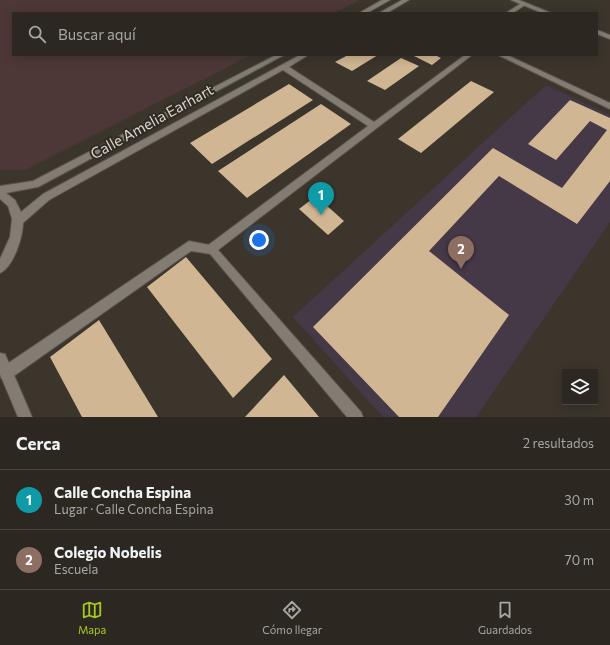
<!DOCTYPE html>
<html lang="es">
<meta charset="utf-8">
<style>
body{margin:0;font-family:Commissioner,sans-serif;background:#38342e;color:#f1f3f6}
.controls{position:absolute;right:12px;bottom:12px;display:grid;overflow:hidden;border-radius:0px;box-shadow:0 2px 10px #0003}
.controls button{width:36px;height:36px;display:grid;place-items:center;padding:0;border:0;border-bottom:1px solid #48443f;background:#2c2821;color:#f1f3f6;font:20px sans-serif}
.you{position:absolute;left:259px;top:240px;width:14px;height:14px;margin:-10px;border:3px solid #fff;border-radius:50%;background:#1a73e8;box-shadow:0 0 0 6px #1a73e833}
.badge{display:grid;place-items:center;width:26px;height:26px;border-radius:50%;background:#a6c820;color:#fff;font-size:13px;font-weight:700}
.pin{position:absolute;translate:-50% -33px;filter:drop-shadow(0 1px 2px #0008)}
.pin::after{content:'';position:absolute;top:21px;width:14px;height:12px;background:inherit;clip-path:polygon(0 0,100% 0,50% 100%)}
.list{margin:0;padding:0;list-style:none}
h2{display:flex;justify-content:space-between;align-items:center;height:52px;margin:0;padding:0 16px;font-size:17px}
h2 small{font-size:13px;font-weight:400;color:#a6a6a5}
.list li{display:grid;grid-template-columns:26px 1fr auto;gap:12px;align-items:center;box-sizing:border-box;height:60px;padding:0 16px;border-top:1px solid #48443f}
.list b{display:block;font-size:15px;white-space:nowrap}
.list p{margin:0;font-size:13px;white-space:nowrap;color:#a6a6a5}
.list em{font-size:13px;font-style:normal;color:#a6a6a5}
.icon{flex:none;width:22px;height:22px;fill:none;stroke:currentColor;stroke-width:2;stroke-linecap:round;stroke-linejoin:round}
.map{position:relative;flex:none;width:610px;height:417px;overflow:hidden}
.search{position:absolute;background:#2c2821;box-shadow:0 2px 10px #0003;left:12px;right:12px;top:12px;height:44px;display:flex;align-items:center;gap:10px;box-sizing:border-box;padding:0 14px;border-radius:0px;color:#a6a6a5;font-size:15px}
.sheet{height:172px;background:#2c2821}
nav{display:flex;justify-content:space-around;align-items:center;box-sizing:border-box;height:56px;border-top:1px solid #48443f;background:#2c2821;font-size:11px;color:#a6a6a5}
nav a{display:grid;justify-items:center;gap:2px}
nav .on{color:#a6c820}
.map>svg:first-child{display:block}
</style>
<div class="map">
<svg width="610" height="417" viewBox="0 0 610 417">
<rect width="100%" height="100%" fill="#3b352c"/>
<!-- commercial -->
<path fill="#4d3837" d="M 0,0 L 360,0 L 334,13 L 13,13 L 13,55 L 251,55 L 25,170 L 0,170 Z"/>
<!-- education -->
<path fill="#463947" d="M 546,85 L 610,115 L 610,222 L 476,417 L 383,417 L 293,317 Z"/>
<!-- building -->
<g fill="#d0b693">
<path d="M 348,55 L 378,55 L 352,71 L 335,62 Z"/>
<path d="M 412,55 L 435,55 L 441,58 L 432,65 Z"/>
<path d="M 401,58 L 419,66 L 385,90 L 367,81 Z"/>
<path d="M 471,81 L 494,92 L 421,153 L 398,139 Z"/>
<path d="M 289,84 L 313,100 L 212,164 L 190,143 Z"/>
<path d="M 570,100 L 610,118 L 610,181 L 577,224 L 499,176 L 429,251 L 509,315 L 438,417 L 399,417 L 313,327 L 493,148 L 562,188 L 607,130 L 590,121 L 556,160 L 528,144 Z"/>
<path d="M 321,104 L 351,124 L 247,198 L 218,171 Z"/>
<path d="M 316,196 L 344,221 L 328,235 L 299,209 Z"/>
<path d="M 186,257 L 272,359 L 233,398 L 147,287 Z"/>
<path d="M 99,320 L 158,417 L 82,417 L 50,357 Z"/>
<path d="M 284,375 L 319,417 L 245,417 Z"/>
</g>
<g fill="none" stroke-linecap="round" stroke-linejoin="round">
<defs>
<g id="pedestrian">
<path d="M 523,2 L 526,4 L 525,5 L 513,13 L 506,13 Z"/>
<path d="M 189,241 L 215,246 L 216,249 L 215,252 L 211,254 L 191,251 L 11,378 L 6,380 L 1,378 L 0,371 L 1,368 Z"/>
</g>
<g id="minor">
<path d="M 382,0 L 390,0 L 367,13 L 359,13 Z"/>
<path d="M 402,0 L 409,0 L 387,13 L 379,13 Z"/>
<path d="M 511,0 L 519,0 L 551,13 L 542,13 Z"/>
<path d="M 597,30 L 610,35 L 610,39 L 597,34 Z"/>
<path d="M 276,55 L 284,55 L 38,187 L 6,193 L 15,200 L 21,212 L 43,194 L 300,55 L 308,55 L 289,67 L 374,122 L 465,55 L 472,55 L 218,250 L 361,412 L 363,417 L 347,417 L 206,249 L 207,246 L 368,126 L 283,70 L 49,200 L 23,223 C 23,237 13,268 0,273 L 0,259 L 10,237 L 12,219 L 8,206 L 0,199 L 0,186 L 33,181 Z"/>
<path d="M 498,55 L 507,55 L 610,103 L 610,109 Z"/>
<path d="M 0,353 L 5,354 L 32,417 L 18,417 L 0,374 Z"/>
</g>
</defs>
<!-- pedestrian casing -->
<use href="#pedestrian" stroke="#59544d" stroke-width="2"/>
<!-- minor casing -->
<use href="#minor" stroke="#59544d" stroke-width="2"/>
<!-- pedestrian -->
<use href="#pedestrian" fill="#837c72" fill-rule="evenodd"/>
<!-- minor -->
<use href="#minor" fill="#837c72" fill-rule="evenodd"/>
</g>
<g text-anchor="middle" stroke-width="4" stroke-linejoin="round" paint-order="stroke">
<!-- street labels -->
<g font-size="15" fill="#d9d5d0" stroke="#312b23">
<text transform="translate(152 122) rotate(-29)" y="5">Calle Amelia Earhart</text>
</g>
</g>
</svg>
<div class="controls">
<button><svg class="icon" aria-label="layers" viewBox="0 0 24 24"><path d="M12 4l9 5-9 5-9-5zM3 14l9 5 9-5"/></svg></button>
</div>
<div class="you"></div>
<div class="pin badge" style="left:321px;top:215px;background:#0f9aa8">1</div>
<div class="pin badge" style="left:461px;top:269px;background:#8d6e63">2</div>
<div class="search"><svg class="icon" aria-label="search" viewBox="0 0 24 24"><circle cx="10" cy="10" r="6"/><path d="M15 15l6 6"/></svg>Buscar aquí</div>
</div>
<section class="sheet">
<h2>Cerca<small>2 resultados</small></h2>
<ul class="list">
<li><span class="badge" style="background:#0f9aa8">1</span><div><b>Calle Concha Espina</b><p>Lugar · Calle Concha Espina</p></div><em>30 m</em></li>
<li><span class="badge" style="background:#8d6e63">2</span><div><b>Colegio Nobelis</b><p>Escuela</p></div><em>70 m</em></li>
</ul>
</section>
<nav>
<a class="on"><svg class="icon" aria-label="map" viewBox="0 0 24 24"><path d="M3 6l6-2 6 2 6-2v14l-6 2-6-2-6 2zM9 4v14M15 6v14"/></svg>Mapa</a>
<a><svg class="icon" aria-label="directions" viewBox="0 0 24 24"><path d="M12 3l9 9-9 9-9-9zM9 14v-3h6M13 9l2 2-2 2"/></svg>Cómo llegar</a>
<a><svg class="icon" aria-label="saved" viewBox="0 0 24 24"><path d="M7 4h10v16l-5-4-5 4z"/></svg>Guardados</a>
</nav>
